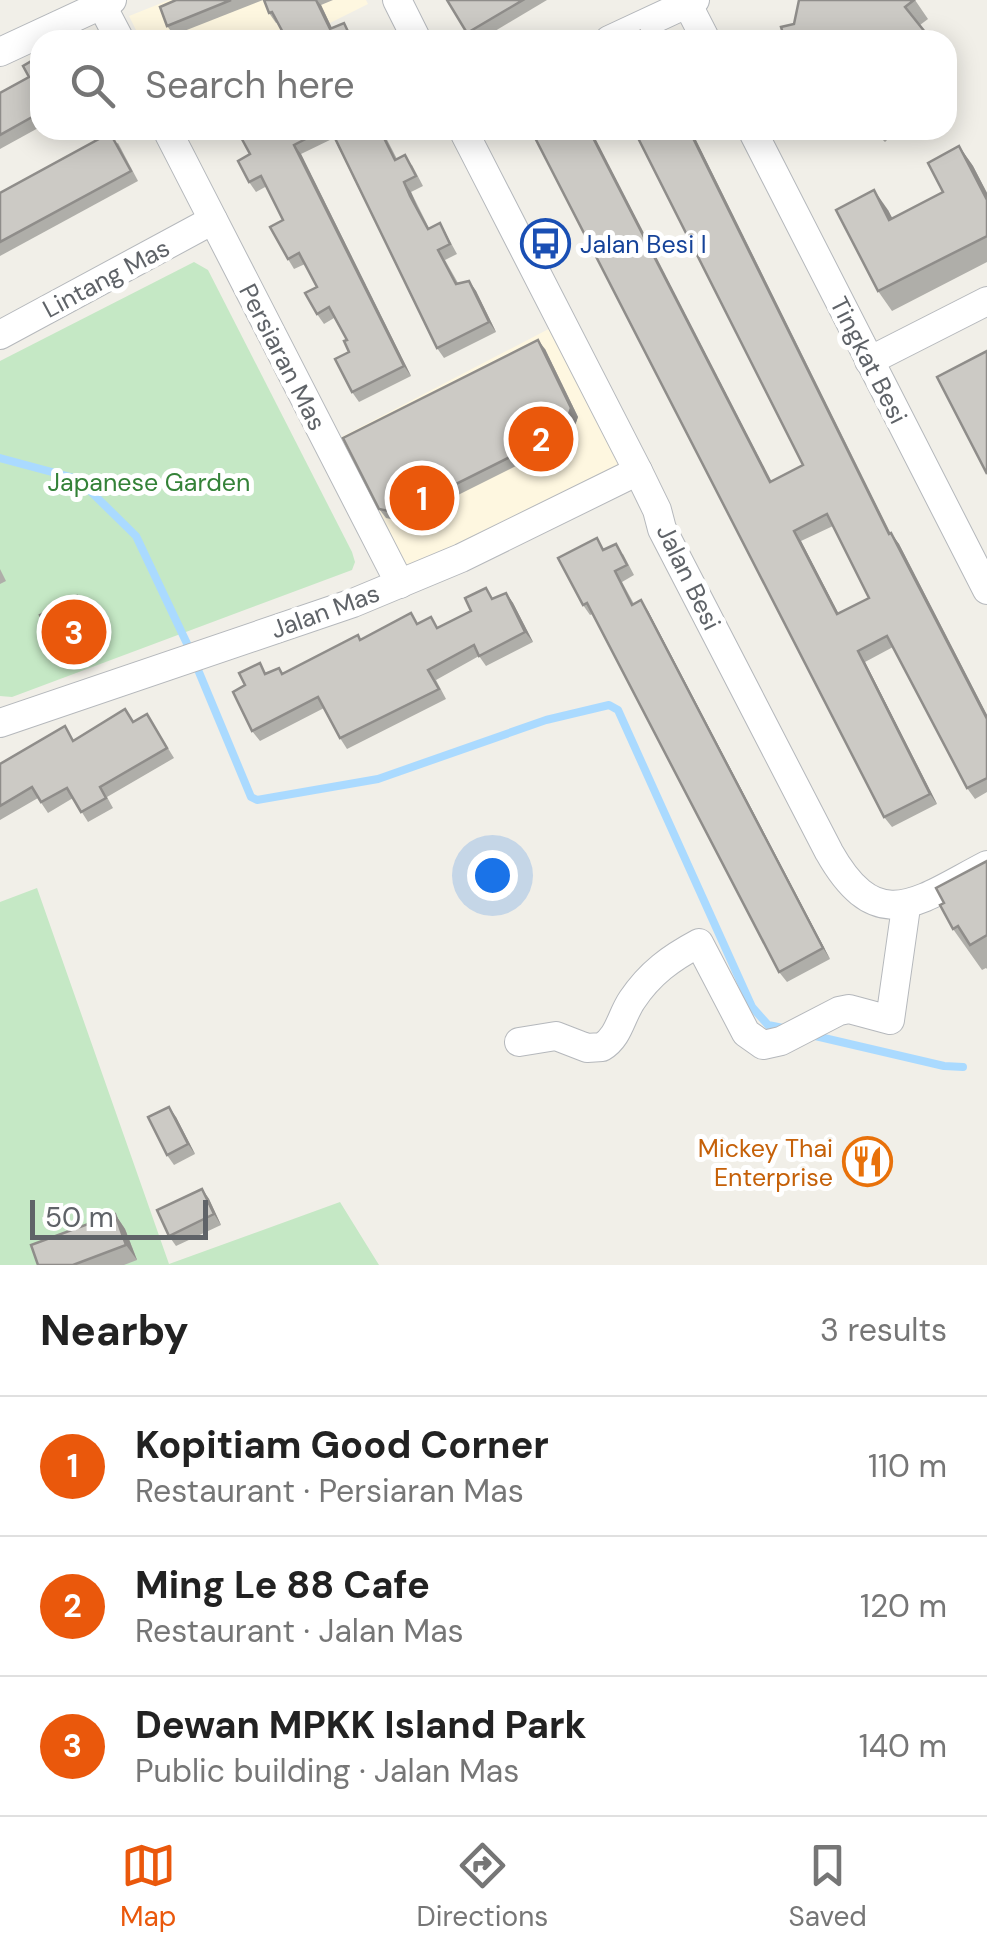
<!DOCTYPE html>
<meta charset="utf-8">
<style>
body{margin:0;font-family:"DM Sans",sans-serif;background:#f2f2f2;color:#222}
.scale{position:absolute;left:30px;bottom:25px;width:178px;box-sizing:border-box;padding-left:10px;border:5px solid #5f6368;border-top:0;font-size:28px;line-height:35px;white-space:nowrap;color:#5f6368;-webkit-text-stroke:8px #fff;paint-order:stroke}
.you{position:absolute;left:492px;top:875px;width:35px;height:35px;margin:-25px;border:8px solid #fff;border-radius:50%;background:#1a73e8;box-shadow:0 0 0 15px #1a73e833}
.badge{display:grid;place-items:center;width:65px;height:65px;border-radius:50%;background:#ea580c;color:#fff;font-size:32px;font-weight:700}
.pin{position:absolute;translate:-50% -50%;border:5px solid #fff;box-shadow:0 2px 10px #0006}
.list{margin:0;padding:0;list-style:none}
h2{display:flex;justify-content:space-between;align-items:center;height:130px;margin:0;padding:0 40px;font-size:42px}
h2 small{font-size:32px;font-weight:400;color:#767676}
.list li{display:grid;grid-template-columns:65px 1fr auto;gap:30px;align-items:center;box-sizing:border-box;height:140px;padding:0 40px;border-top:2px solid #e0e0e0}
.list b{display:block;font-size:38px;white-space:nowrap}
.list p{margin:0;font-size:32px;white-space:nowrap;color:#767676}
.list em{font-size:32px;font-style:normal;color:#767676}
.icon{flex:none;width:55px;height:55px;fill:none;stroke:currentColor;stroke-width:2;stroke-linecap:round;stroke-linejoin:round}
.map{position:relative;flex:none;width:987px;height:1265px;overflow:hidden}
.search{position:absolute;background:#fff;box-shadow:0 5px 25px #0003;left:30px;right:30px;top:30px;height:110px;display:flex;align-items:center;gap:25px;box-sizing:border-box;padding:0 35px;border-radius:30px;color:#767676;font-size:38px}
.sheet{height:550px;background:#fff}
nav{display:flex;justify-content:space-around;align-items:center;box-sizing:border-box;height:140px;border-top:2px solid #e0e0e0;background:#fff;font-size:28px;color:#767676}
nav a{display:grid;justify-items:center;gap:5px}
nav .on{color:#ea580c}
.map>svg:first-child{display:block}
</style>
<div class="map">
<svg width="987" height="1265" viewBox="0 0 987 1265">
<rect width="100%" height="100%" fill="#f1efe8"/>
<!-- commercial -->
<g fill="#fef7e0">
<path d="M 169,0 L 366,0 L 368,4 L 296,40 L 141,40 L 129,16 Z"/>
<path d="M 562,322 L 638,471 L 400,584 L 328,444 Z"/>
</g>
<!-- green -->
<g fill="#c5e8c5">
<path d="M 194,262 L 208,270 L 352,552 L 355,562 L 352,570 L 12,697 L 0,696 L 0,361 Z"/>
<path d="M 37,888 L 169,1264 L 340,1202 L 379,1265 L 0,1265 L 0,902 Z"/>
</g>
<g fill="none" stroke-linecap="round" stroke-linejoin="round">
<!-- stream -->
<g stroke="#aadaff" stroke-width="8">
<path d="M 0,458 L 78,479 L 136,536 L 191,652"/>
<path d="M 196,665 L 251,797 L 257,800 L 378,779 L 546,720 L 609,705 L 618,710 L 752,1007 L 768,1025 L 788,1029"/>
<path d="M 811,1035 L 944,1066 L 963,1067"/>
</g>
<defs>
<g id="minor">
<path d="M 99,0 L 120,40"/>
<path d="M 397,0 L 417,40"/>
<path d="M 687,3 L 706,40"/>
<path d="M 609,40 L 695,0"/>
<path d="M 0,52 L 112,0"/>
<path d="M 167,130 L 400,584"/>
<path d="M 463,130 L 638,471 L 657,510 L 662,529 L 829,852 C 878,939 919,900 987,865"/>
<path d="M 752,130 L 987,590"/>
<path d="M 0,335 L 213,220"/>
<path d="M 869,361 L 987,301"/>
<path d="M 0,723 L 353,603 L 461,558 L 638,471"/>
<path d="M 519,1042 L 556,1036 L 587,1048 L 602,1047 C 619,1037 621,1016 632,1000 C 650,973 671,958 699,943 L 746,1033 L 763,1045 L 781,1041 L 839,1011 L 849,1009 L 890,1020 L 906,907"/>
</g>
</defs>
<!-- minor casing -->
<use href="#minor" stroke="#b5b8bc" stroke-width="30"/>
<!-- minor -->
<use href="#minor" stroke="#fff" stroke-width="28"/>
</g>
<!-- wall -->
<g fill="#afaea9" fill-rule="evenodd">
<path d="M 176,0 L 263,0 L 174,35 L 167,26 Z"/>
<path d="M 264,0 L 333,0 L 321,5 L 332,28 L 344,23 L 354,40 L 287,40 L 278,22 L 276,23 L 269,13 Z"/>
<path d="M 447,0 L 547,0 L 480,40 L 471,40 Z"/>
<path d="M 915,0 L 928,19 L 920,25 L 932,40 L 785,40 Z"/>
<path d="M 40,56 L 40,127 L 0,149 L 0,93 L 29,77 Z"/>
<path d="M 237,130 L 382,130 L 397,159 L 412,165 L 423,186 L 411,192 L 429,228 L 440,223 L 457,254 L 445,260 L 458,283 L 469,281 L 476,291 L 496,332 L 444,358 L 437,348 L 334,138 L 301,154 L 411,376 L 359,402 L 352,392 L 347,340 L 334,318 L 324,324 L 317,314 L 317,287 L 305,264 L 294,269 L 288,259 L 283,220 L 267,186 L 256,192 L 249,182 L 250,154 Z"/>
<path d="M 691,130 L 891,534 L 899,544 L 987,715 L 987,792 L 975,799 L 967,788 L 893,647 L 865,662 L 937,804 L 892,827 L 884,817 L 771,481 L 803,465 ZM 833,526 L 869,598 L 838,613 L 801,541 Z"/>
<path d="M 836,130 L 897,130 L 885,142 L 875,132 L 843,140 Z"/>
<path d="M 118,143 L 138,181 L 0,256 L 0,193 Z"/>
<path d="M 959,146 L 973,166 L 987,193 L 987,262 L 892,311 L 878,291 L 888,210 L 892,218 L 943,192 Z"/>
<path d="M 545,349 L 578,417 L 570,439 L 404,522 L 386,518 L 379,509 Z"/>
<path d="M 605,550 L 623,554 L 634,575 L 622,582 L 634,604 L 648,611 L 830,959 L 787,982 L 779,972 L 593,614 L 590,615 L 583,605 Z"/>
<path d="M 0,569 L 6,581 L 0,584 Z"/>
<path d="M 506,593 L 513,603 L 533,642 L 486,666 L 479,656 L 436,680 L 446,699 L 347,749 L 340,738 L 324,708 L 260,741 L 252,731 L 245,685 L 279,668 L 283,673 L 361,639 L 419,624 L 438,627 Z"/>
<path d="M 77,596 L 84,607 L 100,639 L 63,658 L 56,648 Z"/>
<path d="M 147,714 L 174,758 L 107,797 L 113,808 L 88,822 L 73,798 L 48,813 L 38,798 L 0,820 L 0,764 L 134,722 Z"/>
<path d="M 987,861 L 987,969 L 986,968 L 982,970 L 953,929 L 944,903 Z"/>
<path d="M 176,1117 L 195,1154 L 174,1165 L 167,1155 Z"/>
<path d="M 202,1189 L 209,1199 L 221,1225 L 176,1246 L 169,1236 Z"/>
<path d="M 115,1214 L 125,1229 L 137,1260 L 124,1265 L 38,1265 Z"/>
</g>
<!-- shaded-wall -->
<g fill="#8f8d8a">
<path d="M 316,0 L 321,5 L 337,39 L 330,29 Z"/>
<path d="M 589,130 L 591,130 L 777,492 L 770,482 Z"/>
<path d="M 689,130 L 691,130 L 896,545 L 889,534 Z"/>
<path d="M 294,145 L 301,154 L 411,376 L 404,366 Z"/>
<path d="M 959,146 L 973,166 L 987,193 L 987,200 Z"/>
<path d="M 404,182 L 411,192 L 417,206 L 434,239 L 410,196 Z"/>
<path d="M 874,190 L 888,210 L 903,239 L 889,220 Z"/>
<path d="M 469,281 L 476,291 L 496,332 L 489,322 Z"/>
<path d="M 538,340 L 545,349 L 578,417 L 570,439 L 564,430 Z"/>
<path d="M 794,531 L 801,541 L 844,624 L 837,614 Z"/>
<path d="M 891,533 L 899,544 L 987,715 L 987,719 Z"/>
<path d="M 506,593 L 513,603 L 533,642 L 525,632 Z"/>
<path d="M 77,596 L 84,607 L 100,639 L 93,629 Z"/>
<path d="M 641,600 L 648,611 L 830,959 L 823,948 Z"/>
<path d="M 858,651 L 865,662 L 937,804 L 930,794 Z"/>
<path d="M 169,1107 L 176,1117 L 195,1154 L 188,1144 Z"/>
<path d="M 202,1189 L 209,1199 L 221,1225 L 214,1214 Z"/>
<path d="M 115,1214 L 125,1229 L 137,1260 L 126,1245 Z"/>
</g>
<!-- building -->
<g fill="#cccac5" stroke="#8f8d8a" stroke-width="2.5" fill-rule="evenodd">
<path d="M 176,0 L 231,0 L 167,26 L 160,7 Z"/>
<path d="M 264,0 L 316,0 L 330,29 L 344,23 L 352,40 L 287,40 L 272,12 L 269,13 Z"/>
<path d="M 447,0 L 523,0 L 467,33 Z"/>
<path d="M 799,0 L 914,0 L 905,7 L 929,37 L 925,40 L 785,40 L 781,27 L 794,24 Z"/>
<path d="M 640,31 L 644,40 L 621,40 Z"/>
<path d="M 40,56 L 40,119 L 36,121 L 34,116 L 0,135 L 0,93 L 29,77 L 23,66 Z"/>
<path d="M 237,130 L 323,130 L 294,145 L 404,366 L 352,392 L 335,359 L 349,352 L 344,341 L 347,340 L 329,307 L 317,314 L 305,293 L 317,287 L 299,253 L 288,259 L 270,227 L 283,220 L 261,176 L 249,182 L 238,161 L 250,154 Z"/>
<path d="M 331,130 L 380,130 L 395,160 L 405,155 L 416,176 L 404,182 L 410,196 L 428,229 L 440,223 L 450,244 L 438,250 L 456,284 L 469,281 L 489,322 L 437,348 Z"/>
<path d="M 531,130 L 589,130 L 770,482 L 803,465 L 634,130 L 689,130 L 889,534 L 891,533 L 987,719 L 987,778 L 967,788 L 887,636 L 858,651 L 930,794 L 884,817 ZM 827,514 L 869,598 L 837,614 L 794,531 Z"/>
<path d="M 110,133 L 131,171 L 0,242 L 0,193 Z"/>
<path d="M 959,146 L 987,200 L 987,236 L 878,291 L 836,210 L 874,190 L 889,220 L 943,192 L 928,163 Z"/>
<path d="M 538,340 L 571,408 L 564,430 L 398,513 L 379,509 L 343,438 Z"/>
<path d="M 987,351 L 987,474 L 937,377 Z"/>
<path d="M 597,538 L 603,550 L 616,544 L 627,565 L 615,571 L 632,605 L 641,600 L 823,948 L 779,972 L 587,603 L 583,605 L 558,558 Z"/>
<path d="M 486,588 L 492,599 L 506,593 L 525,632 L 479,656 L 474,645 L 428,670 L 439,689 L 340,738 L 318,697 L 252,731 L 233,692 L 245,685 L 239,673 L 260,663 L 265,674 L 279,668 L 282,674 L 358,635 L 360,640 L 411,613 L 417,624 L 431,617 L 437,628 L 471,611 L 465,598 Z"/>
<path d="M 77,596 L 93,629 L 56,648 L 40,615 Z"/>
<path d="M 125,709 L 133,722 L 147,714 L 167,748 L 100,787 L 106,798 L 81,812 L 67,788 L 41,802 L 32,787 L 0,806 L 0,764 L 65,726 L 73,741 Z"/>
<path d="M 987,861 L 987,935 L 970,945 L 958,926 L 953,929 L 940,905 L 944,903 L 936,888 Z"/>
<path d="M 169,1107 L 188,1144 L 167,1155 L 148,1117 Z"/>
<path d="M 202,1189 L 214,1214 L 169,1236 L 157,1210 Z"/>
<path d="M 115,1214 L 126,1245 L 73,1265 L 38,1265 L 31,1245 Z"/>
</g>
<!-- icons -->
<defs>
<symbol id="bus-ring" viewBox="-11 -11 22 22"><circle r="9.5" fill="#fff" stroke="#1a4fb4" stroke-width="1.5"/><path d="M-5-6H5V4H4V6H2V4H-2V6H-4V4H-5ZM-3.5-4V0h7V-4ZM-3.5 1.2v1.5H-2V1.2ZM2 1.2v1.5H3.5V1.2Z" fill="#1a4fb4"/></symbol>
<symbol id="restaurant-ring" viewBox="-11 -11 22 22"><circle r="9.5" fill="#fff" stroke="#e8710a" stroke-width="1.5"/><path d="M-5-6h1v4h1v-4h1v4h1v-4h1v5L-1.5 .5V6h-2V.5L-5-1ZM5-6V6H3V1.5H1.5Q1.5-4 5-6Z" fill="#e8710a"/></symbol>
</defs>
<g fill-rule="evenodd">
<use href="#bus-ring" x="518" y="216" width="55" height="55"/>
<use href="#restaurant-ring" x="840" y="1134" width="55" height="55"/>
</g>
<g text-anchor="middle" stroke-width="10" stroke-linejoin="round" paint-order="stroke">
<!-- transit labels -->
<g font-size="25" fill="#164399" stroke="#fff" text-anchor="start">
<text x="580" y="253">Jalan Besi I</text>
</g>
<!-- street labels -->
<g font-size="25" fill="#5f6368" stroke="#fff">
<text transform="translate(106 278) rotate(-28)" y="9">Lintang Mas</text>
<text transform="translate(283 357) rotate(63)" y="9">Persiaran Mas</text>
<text transform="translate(869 360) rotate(63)" y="9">Tingkat Besi</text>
<text transform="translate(689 577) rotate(64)" y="9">Jalan Besi</text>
<text transform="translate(325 611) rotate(-20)" y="9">Jalan Mas</text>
</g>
<!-- park labels -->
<g font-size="25" fill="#348238" stroke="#fff">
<text x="149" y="491">Japanese Garden</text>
</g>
<!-- food labels -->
<g font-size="25" fill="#c56008" stroke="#fff" text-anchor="end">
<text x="833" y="1157">Mickey Thai<tspan x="833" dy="29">Enterprise</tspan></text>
</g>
</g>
</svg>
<div class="scale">50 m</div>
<div class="you"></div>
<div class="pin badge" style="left:422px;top:498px">1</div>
<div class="pin badge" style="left:541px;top:439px">2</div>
<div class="pin badge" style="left:74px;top:632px">3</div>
<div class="search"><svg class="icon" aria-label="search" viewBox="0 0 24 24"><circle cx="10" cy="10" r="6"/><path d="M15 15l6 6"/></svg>Search here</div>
</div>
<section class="sheet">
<h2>Nearby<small>3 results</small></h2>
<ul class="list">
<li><span class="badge">1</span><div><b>Kopitiam Good Corner</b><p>Restaurant · Persiaran Mas</p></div><em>110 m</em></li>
<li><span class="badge">2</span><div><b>Ming Le 88 Cafe</b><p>Restaurant · Jalan Mas</p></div><em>120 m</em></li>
<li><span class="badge">3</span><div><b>Dewan MPKK Island Park</b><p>Public building · Jalan Mas</p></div><em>140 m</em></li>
</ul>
</section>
<nav>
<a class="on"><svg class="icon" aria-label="map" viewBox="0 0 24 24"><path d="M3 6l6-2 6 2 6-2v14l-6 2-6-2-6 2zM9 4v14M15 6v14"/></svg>Map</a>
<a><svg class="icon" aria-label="directions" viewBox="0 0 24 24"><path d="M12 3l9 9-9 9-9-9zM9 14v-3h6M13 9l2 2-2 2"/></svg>Directions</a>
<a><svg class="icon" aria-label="saved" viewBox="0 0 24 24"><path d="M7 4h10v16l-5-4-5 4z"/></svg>Saved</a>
</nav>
